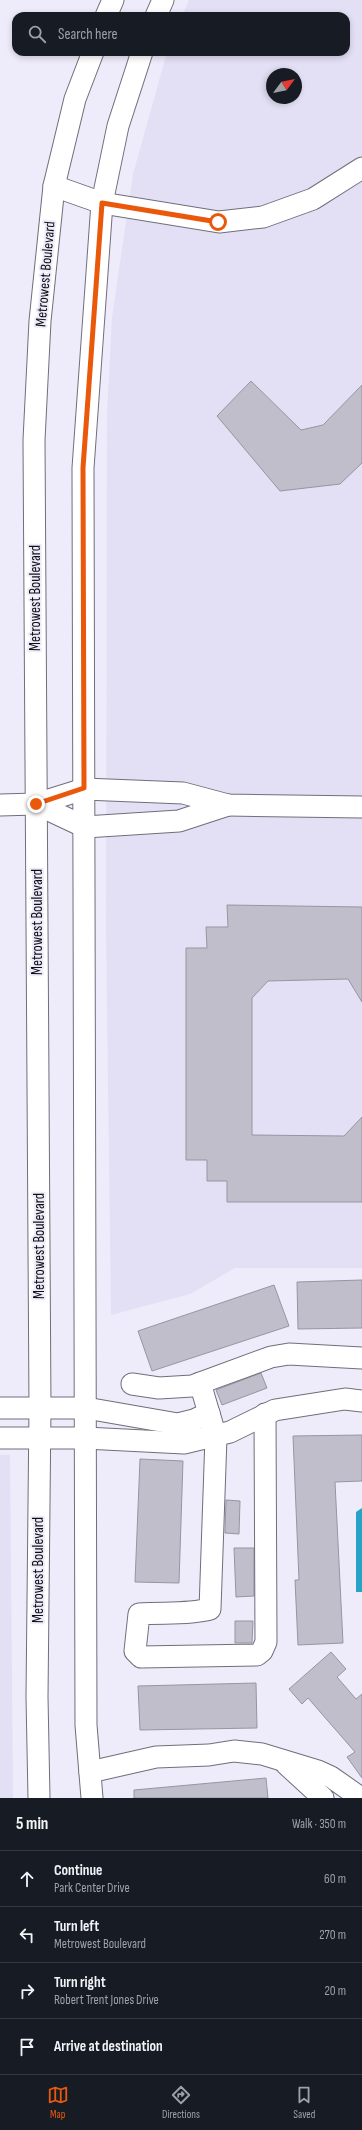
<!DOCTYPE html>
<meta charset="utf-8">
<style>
body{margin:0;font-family:"Sofia Sans Condensed",sans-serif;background:#242831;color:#f1f3f6}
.compass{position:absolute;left:266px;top:68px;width:36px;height:36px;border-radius:50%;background:#171b24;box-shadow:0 2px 6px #0003;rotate:58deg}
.stop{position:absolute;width:12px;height:12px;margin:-9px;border:3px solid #ea580c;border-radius:50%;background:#fff}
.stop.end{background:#ea580c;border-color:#fff;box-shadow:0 1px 4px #0008}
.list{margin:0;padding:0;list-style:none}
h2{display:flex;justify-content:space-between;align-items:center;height:52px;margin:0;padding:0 16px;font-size:17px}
h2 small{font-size:13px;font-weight:400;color:#9ea1a6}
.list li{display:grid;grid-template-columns:26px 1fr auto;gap:12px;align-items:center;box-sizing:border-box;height:56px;padding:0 16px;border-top:1px solid #363941}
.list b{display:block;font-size:15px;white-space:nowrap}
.list p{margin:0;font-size:13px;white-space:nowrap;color:#9ea1a6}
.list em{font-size:13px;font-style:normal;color:#9ea1a6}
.icon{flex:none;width:22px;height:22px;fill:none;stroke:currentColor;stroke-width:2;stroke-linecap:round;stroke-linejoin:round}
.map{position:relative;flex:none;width:362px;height:1798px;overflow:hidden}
.search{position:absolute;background:#171b24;box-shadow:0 2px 6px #0003;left:12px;right:12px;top:12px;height:44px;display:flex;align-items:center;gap:10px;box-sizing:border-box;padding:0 14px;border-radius:12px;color:#9ea1a6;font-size:15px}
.sheet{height:276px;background:#171b24}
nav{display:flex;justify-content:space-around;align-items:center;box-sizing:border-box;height:56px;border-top:1px solid #363941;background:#171b24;font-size:11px;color:#9ea1a6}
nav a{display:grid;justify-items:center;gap:2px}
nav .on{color:#ea580c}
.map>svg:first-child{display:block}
</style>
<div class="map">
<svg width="362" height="1798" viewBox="0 0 362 1798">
<rect width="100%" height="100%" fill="#eeecfa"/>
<!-- built -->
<g fill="#e3e0f5" fill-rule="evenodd">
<path d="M 189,0 L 362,0 L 362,1268 L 235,1268 L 190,1294 L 111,1315 L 106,931 L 107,414 L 112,317 L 133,174 L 167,52 L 346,52 L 346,16 L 182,16 ZM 272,74 L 296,74 L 296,98 L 272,98 Z"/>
<path d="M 0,1455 L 10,1455 L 13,1798 L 0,1798 Z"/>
</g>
<!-- water -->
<path fill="#27a3c7" d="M 362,1508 L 362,1592 L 356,1592 L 356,1512 Z"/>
<!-- building -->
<g fill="#c0becb" stroke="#9795a2">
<path d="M 251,381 L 301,430 L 323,425 L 362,385 L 362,463 L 340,484 L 280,491 L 217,416 Z"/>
<path d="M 227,905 L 362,907 L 362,1002 L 348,979 L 268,981 L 252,998 L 252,1135 L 344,1136 L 362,1117 L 362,1202 L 227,1202 L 227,1181 L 207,1181 L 207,1160 L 186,1160 L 186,948 L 207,948 L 206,927 L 228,927 Z"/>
<path d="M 362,1280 L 362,1328 L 298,1329 L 297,1282 Z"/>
<path d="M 274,1285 L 289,1326 L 152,1371 L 138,1331 Z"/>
<path d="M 261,1373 L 267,1388 L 222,1405 L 216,1390 Z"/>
<path d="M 362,1435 L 362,1481 L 335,1482 L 343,1643 L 298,1645 L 295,1580 L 299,1580 L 293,1436 Z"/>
<path d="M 140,1459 L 183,1461 L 179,1583 L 135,1582 Z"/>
<path d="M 226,1500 L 240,1501 L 239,1534 L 225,1533 Z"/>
<path d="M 234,1548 L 254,1548 L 254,1596 L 236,1597 Z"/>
<path d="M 235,1621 L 253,1621 L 252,1643 L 235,1643 Z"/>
<path d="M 331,1652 L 346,1669 L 337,1677 L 356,1699 L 362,1694 L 362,1778 L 347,1757 L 355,1752 L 308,1698 L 302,1704 L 289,1689 Z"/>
<path d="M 256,1683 L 257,1728 L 140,1730 L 138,1686 Z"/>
<path d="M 266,1778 L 268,1798 L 134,1798 L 134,1790 Z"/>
</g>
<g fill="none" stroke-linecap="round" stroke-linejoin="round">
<defs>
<g id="minor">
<path d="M 106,16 L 113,0"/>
<path d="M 156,16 L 163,0"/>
<path d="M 54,186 L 102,203 L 219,222 L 263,217 L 313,199 L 362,168"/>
<path d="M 36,804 L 85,827 L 179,821 L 228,805"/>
<path d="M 0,805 L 36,804 L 84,789 L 183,793 L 228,805 L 362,807"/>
<path d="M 200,1383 L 216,1437 L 210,1609 C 187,1615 163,1612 139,1614 L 135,1651 L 141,1657 L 257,1655 L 262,1651 L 266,1642 L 265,1414"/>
<path d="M 132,1384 L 159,1388 L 192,1386 L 271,1357 L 289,1354 L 362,1358"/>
<path d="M 0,1408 L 86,1408 L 178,1424 L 194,1420 L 209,1413"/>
<path d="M 0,1438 L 85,1438 L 184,1443 L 230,1432 L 275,1410 L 345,1399 L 362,1401"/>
<path d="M 286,1764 L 323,1798"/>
<path d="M 90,1772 L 156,1757 L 209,1755 L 234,1751 L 262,1754 L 318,1771 L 331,1777 L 361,1798"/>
<path d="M 39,1798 L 37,1697 L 40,1408 L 34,440 L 40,321 L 54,186 L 75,99 L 93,52"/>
<path d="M 92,1798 L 86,1725 L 83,468 L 102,203 L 118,126 L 142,52"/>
</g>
</defs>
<!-- minor casing -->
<use href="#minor" stroke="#706e7a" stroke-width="23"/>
<!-- minor -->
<use href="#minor" stroke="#fff" stroke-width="21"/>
</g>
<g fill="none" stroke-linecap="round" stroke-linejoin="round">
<!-- route -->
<path stroke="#ea580c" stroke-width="5" d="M 36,804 L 84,788 L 83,468 L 102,203 L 218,222"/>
</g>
<g text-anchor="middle" stroke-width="4" stroke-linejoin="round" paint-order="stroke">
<!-- street labels -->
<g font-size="15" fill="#0e0d12" stroke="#eeecfa">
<text transform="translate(45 274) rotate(-85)" y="5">Metrowest Boulevard</text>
<text transform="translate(35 598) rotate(-90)" y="5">Metrowest Boulevard</text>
<text transform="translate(37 922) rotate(-90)" y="5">Metrowest Boulevard</text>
<text transform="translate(39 1246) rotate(-90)" y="5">Metrowest Boulevard</text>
<text transform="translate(38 1570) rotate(-90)" y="5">Metrowest Boulevard</text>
</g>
</g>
</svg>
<svg class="compass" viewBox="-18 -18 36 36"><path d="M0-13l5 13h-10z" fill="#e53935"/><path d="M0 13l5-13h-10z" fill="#9ea1a6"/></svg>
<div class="stop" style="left:218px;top:222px"></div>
<div class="stop end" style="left:36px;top:804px"></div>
<div class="search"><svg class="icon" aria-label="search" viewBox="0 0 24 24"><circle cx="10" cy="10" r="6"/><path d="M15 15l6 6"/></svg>Search here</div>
</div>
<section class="sheet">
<h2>5 min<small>Walk · 350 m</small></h2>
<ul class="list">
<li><svg class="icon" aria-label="ahead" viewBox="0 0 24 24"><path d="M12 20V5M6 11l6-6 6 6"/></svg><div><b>Continue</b><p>Park Center Drive</p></div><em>60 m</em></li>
<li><svg class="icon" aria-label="left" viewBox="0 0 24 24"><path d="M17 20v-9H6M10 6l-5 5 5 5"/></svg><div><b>Turn left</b><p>Metrowest Boulevard</p></div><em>270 m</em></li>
<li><svg class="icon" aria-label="right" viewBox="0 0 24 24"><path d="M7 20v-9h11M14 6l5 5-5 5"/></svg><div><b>Turn right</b><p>Robert Trent Jones Drive</p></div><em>20 m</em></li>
<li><svg class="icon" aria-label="arrive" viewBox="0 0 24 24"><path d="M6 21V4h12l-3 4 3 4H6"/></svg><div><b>Arrive at destination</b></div></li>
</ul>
</section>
<nav>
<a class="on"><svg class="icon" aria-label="map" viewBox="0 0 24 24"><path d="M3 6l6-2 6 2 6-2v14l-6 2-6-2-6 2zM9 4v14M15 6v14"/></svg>Map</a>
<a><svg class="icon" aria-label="directions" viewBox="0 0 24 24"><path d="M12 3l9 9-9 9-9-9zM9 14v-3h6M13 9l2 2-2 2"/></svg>Directions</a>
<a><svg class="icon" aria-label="saved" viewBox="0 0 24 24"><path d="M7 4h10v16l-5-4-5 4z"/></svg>Saved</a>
</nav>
